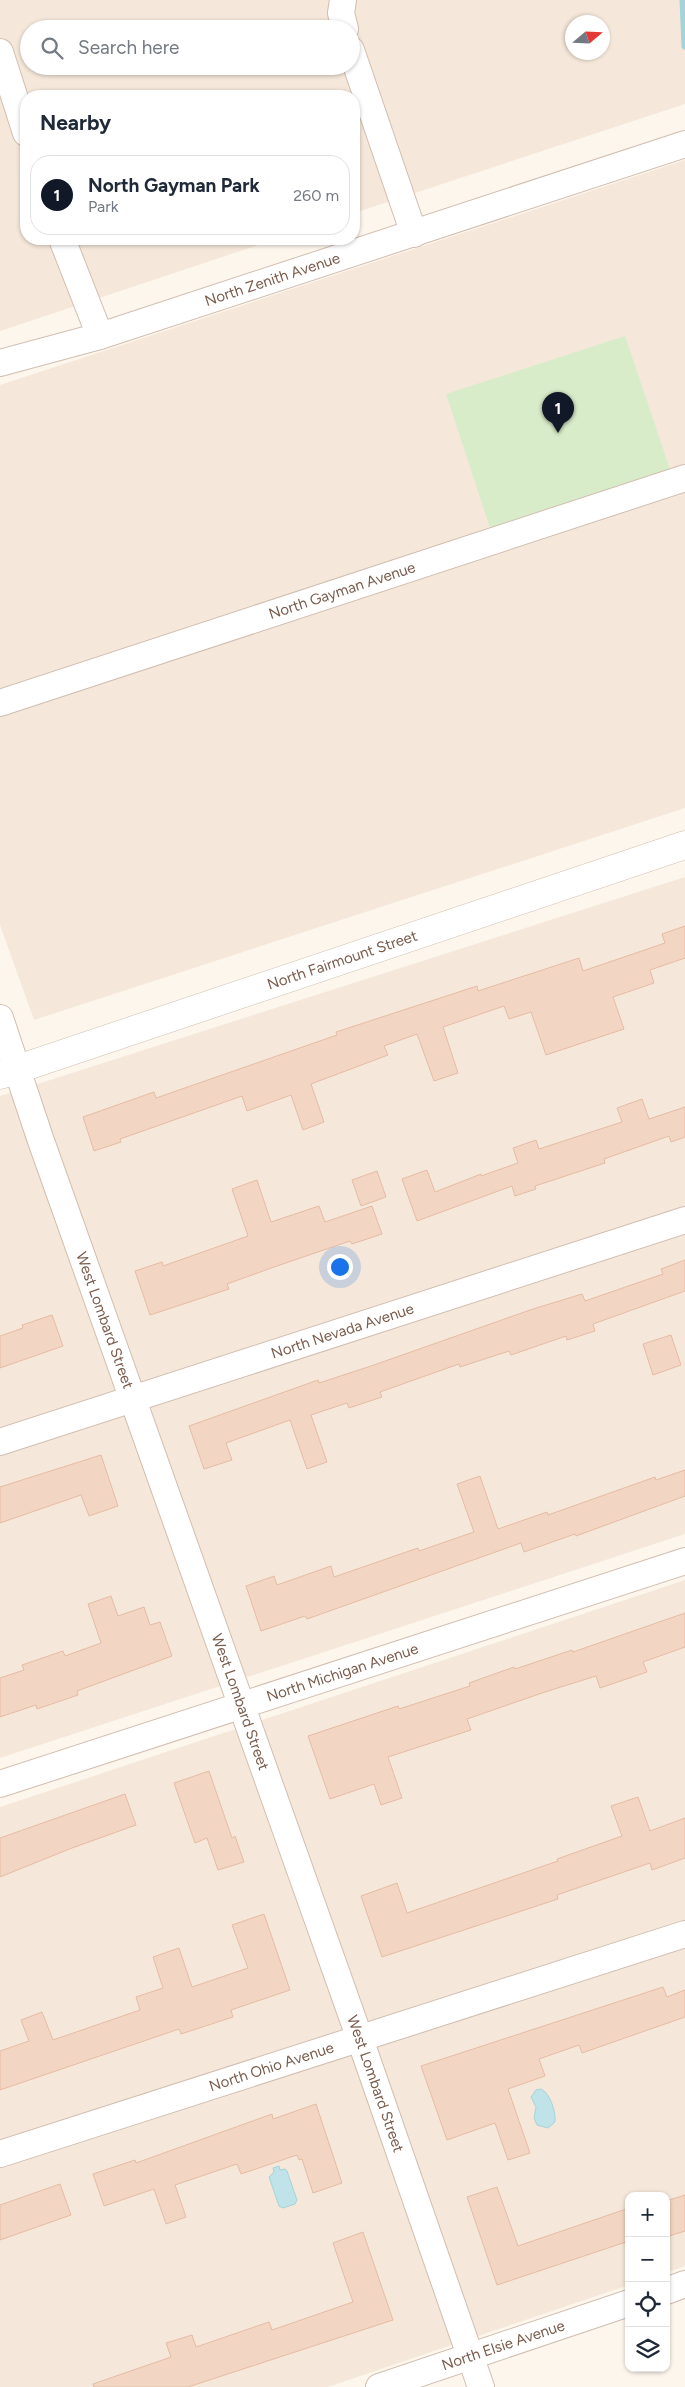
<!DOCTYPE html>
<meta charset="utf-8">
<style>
body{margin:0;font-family:Figtree,sans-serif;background:#f2f2f3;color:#1f2937}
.controls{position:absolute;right:15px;bottom:15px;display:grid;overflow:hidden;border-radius:10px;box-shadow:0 1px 4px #0004}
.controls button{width:45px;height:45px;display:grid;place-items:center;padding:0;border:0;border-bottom:1px solid #e0e1e3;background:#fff;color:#1f2937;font:25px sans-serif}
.compass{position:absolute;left:565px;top:15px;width:45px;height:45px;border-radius:50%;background:#fff;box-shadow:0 1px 4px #0004;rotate:71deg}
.you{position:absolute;left:339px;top:1266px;width:18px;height:18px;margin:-12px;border:4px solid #fff;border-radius:50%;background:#1a73e8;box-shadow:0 0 0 8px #1a73e833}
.badge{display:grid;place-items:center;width:32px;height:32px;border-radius:50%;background:#111827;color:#fff;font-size:16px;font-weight:700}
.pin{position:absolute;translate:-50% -41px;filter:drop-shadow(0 1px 2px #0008)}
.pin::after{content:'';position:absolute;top:26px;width:18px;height:15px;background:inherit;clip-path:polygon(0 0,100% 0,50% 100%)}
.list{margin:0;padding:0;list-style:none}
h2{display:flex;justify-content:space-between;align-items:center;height:65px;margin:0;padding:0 20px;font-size:21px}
h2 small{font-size:16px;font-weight:400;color:#747a83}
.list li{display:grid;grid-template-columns:32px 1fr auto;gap:15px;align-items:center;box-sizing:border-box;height:80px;margin:0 10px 10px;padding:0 10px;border:1px solid #e0e1e3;border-radius:20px}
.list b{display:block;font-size:19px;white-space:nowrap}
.list p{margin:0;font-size:16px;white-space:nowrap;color:#747a83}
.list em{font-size:16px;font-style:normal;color:#747a83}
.icon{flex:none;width:28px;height:28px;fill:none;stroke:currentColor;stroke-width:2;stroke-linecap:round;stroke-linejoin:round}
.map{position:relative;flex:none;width:685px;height:2387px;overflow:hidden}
.search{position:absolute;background:#fff;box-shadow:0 1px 4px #0004;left:20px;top:20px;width:340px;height:55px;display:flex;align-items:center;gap:12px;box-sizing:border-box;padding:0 18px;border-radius:28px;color:#747a83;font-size:19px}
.panel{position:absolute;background:#fff;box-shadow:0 1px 4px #0004;left:20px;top:90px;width:340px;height:155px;border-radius:20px}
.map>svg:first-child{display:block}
</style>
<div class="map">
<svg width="685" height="2387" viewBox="0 0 685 2387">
<rect width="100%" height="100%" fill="#fdf6ec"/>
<!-- residential -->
<g fill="#f5e8da" fill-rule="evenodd">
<path d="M 0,0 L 685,0 L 685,104 L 354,213 L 354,96 L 26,96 L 26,239 L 276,239 L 0,331 ZM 572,22 L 602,22 L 602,52 L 572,52 ZM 29,29 L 351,29 L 351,66 L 29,66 Z"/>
<path d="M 685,160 L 685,808 L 34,1020 L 0,925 L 0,385 Z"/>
<path d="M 685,877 L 685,1534 L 0,1758 L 0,1096 Z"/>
<path d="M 685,1580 L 685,2266 L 666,2273 L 666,2196 L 629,2196 L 629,2285 L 328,2387 L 0,2387 L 0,1807 Z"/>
</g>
<!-- green -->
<path fill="#d8ecc9" d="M 625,336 L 671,472 L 490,528 L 446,394 Z"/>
<!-- water -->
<g fill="#bfe3e8" stroke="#a5d3da">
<path d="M 541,2089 C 550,2093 556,2112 555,2122 L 548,2128 L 537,2125 L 534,2118 L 536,2107 L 531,2097 L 536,2090 Z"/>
<path d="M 279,2166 L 280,2170 L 285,2169 L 287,2171 L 297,2200 L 295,2204 L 283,2208 L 279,2206 L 269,2177 L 274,2172 L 273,2168 Z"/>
</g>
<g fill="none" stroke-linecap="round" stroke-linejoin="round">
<!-- stream -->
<path stroke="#a5d3da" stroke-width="7" d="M 683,0 L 685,46"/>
</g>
<!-- building -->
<g fill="#f3d5c3" stroke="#e6bba3">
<path d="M 685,926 L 685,958 L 650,970 L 654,983 L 613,997 L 624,1029 L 546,1055 L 531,1012 L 509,1019 L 504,1006 L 443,1027 L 458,1073 L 434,1081 L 417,1034 L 384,1046 L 388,1055 L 311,1084 L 324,1122 L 303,1130 L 291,1095 L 247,1111 L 242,1096 L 120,1139 L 121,1142 L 94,1151 L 83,1117 L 154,1092 L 156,1098 L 337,1035 L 336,1032 L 477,986 L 478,991 L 579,958 L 583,971 L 665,943 L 662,934 Z"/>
<path d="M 642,1099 L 649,1119 L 685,1107 L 685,1137 L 671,1142 L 669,1136 L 604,1159 L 605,1163 L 535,1186 L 536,1189 L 515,1196 L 512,1186 L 417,1221 L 402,1179 L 427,1170 L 435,1192 L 481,1174 L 481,1176 L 518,1163 L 513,1148 L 536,1140 L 539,1149 L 622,1122 L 617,1108 Z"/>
<path d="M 377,1171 L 386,1197 L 361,1206 L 352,1180 Z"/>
<path d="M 257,1180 L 271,1222 L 319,1206 L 325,1222 L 372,1206 L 382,1234 L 352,1244 L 350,1241 L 277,1266 L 227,1284 L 229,1289 L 150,1315 L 135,1271 L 162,1262 L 163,1266 L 248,1236 L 232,1189 Z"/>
<path d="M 685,1260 L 685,1291 L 593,1324 L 595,1331 L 567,1340 L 566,1336 L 511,1355 L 509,1351 L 460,1367 L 459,1364 L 380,1392 L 382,1397 L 349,1408 L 347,1403 L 311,1415 L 327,1462 L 307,1469 L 290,1420 L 226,1443 L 232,1460 L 204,1469 L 189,1426 L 318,1380 L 319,1383 L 371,1366 L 533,1309 L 582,1294 L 585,1301 L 663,1274 L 661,1269 Z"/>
<path d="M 52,1315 L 63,1346 L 0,1368 L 0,1336 L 23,1328 L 22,1325 Z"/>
<path d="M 671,1335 L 681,1365 L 653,1375 L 643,1344 Z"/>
<path d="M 101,1455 L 118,1506 L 89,1516 L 81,1495 L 0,1523 L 0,1487 Z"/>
<path d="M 685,1470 L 685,1496 L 576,1536 L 575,1534 L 524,1552 L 521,1543 L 307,1619 L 305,1616 L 261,1631 L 246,1586 L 274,1576 L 277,1585 L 331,1566 L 334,1577 L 418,1548 L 419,1551 L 474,1532 L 457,1484 L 480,1476 L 498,1529 L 547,1512 L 548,1515 L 655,1477 L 656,1480 Z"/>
<path d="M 111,1596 L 118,1616 L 144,1607 L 150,1625 L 160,1622 L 172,1656 L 77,1691 L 78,1695 L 37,1709 L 36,1705 L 0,1717 L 0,1678 L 24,1670 L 22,1665 L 63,1651 L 65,1656 L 101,1643 L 88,1604 Z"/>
<path d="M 685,1613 L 685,1647 L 643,1662 L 647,1672 L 600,1688 L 596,1676 L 545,1692 L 467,1719 L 471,1730 L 388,1757 L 402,1798 L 381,1805 L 374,1784 L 330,1799 L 308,1736 L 398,1706 L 399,1709 L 470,1686 L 469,1683 L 514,1667 L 515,1669 L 572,1650 L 573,1652 Z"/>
<path d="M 209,1771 L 232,1838 L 235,1836 L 244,1862 L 218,1870 L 207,1838 L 195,1843 L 174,1783 Z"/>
<path d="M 125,1794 L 136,1825 L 72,1848 L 0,1877 L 0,1838 Z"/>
<path d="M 638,1797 L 650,1831 L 685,1818 L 685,1858 L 652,1870 L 650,1863 L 557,1895 L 558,1899 L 382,1957 L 361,1896 L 397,1883 L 407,1913 L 558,1861 L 557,1859 L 622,1836 L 611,1806 Z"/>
<path d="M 264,1914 L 290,1990 L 231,2010 L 233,2017 L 181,2034 L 179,2029 L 0,2090 L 0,2051 L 29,2041 L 21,2020 L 42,2012 L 53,2040 L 140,2010 L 136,1997 L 163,1988 L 153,1957 L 179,1948 L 192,1987 L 248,1968 L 232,1925 Z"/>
<path d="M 663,1987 L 667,1997 L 685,1990 L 685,2017 L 582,2053 L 579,2045 L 539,2059 L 545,2076 L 508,2089 L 530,2153 L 508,2160 L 495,2123 L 447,2140 L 421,2066 Z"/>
<path d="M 316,2104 L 342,2183 L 313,2193 L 302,2159 L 299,2160 L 297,2155 L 241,2174 L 237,2164 L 175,2185 L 186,2217 L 166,2224 L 154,2189 L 104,2206 L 93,2174 L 135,2160 L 136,2163 L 272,2114 L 273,2119 Z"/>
<path d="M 60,2184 L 71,2215 L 0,2240 L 0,2205 Z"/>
<path d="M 497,2187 L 518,2246 L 629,2208 L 629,2241 L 497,2285 L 467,2197 Z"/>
<path d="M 685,2195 L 685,2231 L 666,2237 L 666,2201 Z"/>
<path d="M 363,2232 L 393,2320 L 188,2387 L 94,2387 L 93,2384 L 171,2357 L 166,2343 L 192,2335 L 196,2347 L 269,2322 L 272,2330 L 353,2302 L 333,2243 Z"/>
</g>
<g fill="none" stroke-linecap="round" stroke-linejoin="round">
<defs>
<g id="minor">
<path d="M 343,0 L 341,13 L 345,29"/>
<path d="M 351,50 L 414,234"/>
<path d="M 0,52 L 26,133"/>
<path d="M 62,239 L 100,336"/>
<path id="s1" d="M 0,363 L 100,336 L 685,144"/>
<path id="s2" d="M 0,703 L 685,478"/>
<path id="s3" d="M 0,1018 L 40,1138 L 360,2039 L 481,2387"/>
<path id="s4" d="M 0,1442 L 685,1220"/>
<path id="s5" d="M 0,1784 L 685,1561"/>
<path id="s6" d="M 0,2154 L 685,1934"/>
<path d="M 666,2291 L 685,2284"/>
<path id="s7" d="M 379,2387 L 629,2303"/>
</g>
<g id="tertiary">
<path id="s8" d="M 0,1075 L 685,845"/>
</g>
</defs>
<!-- minor casing -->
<use href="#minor" stroke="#d1beb0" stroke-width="28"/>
<!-- tertiary casing -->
<use href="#tertiary" stroke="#d1beb0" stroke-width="29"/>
<!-- minor -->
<use href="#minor" stroke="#fff" stroke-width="26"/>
<!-- tertiary -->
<use href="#tertiary" stroke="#fff" stroke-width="28"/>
</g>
<g text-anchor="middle" stroke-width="4" stroke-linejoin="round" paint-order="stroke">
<!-- street labels -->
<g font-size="15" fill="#7a5c4d" stroke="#fffaf3">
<text dy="5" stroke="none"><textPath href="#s1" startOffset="285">North Zenith Avenue</textPath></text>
<text dy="5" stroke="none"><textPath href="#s2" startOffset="360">North Gayman Avenue</textPath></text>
<text dy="5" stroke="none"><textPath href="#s8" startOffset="361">North Fairmount Street</textPath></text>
<text dy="5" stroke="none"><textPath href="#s3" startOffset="320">West Lombard Street</textPath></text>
<text dy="5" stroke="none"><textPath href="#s4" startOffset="360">North Nevada Avenue</textPath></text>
<text dy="5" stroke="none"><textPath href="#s5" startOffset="360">North Michigan Avenue</textPath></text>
<text dy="5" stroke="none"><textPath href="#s3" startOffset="725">West Lombard Street</textPath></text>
<text dy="5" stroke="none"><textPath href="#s6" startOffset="285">North Ohio Avenue</textPath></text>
<text dy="5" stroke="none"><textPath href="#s3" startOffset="1130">West Lombard Street</textPath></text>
<text dy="5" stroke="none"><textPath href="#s7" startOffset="131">North Elsie Avenue</textPath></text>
</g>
</g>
</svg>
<div class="controls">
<button>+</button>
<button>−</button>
<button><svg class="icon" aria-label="locate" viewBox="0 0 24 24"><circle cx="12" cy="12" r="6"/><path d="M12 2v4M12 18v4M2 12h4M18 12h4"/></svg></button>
<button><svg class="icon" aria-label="layers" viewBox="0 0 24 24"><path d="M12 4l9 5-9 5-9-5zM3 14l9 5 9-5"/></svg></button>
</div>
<svg class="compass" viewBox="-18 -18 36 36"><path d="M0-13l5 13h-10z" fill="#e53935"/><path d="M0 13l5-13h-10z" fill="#747a83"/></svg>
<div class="you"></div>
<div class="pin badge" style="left:558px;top:433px">1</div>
<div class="search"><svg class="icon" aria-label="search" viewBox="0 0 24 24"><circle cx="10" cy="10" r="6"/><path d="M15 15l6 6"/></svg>Search here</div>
<section class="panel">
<h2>Nearby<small></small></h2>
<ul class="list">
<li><span class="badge">1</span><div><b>North Gayman Park</b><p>Park</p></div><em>260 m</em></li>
</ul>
</section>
</div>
